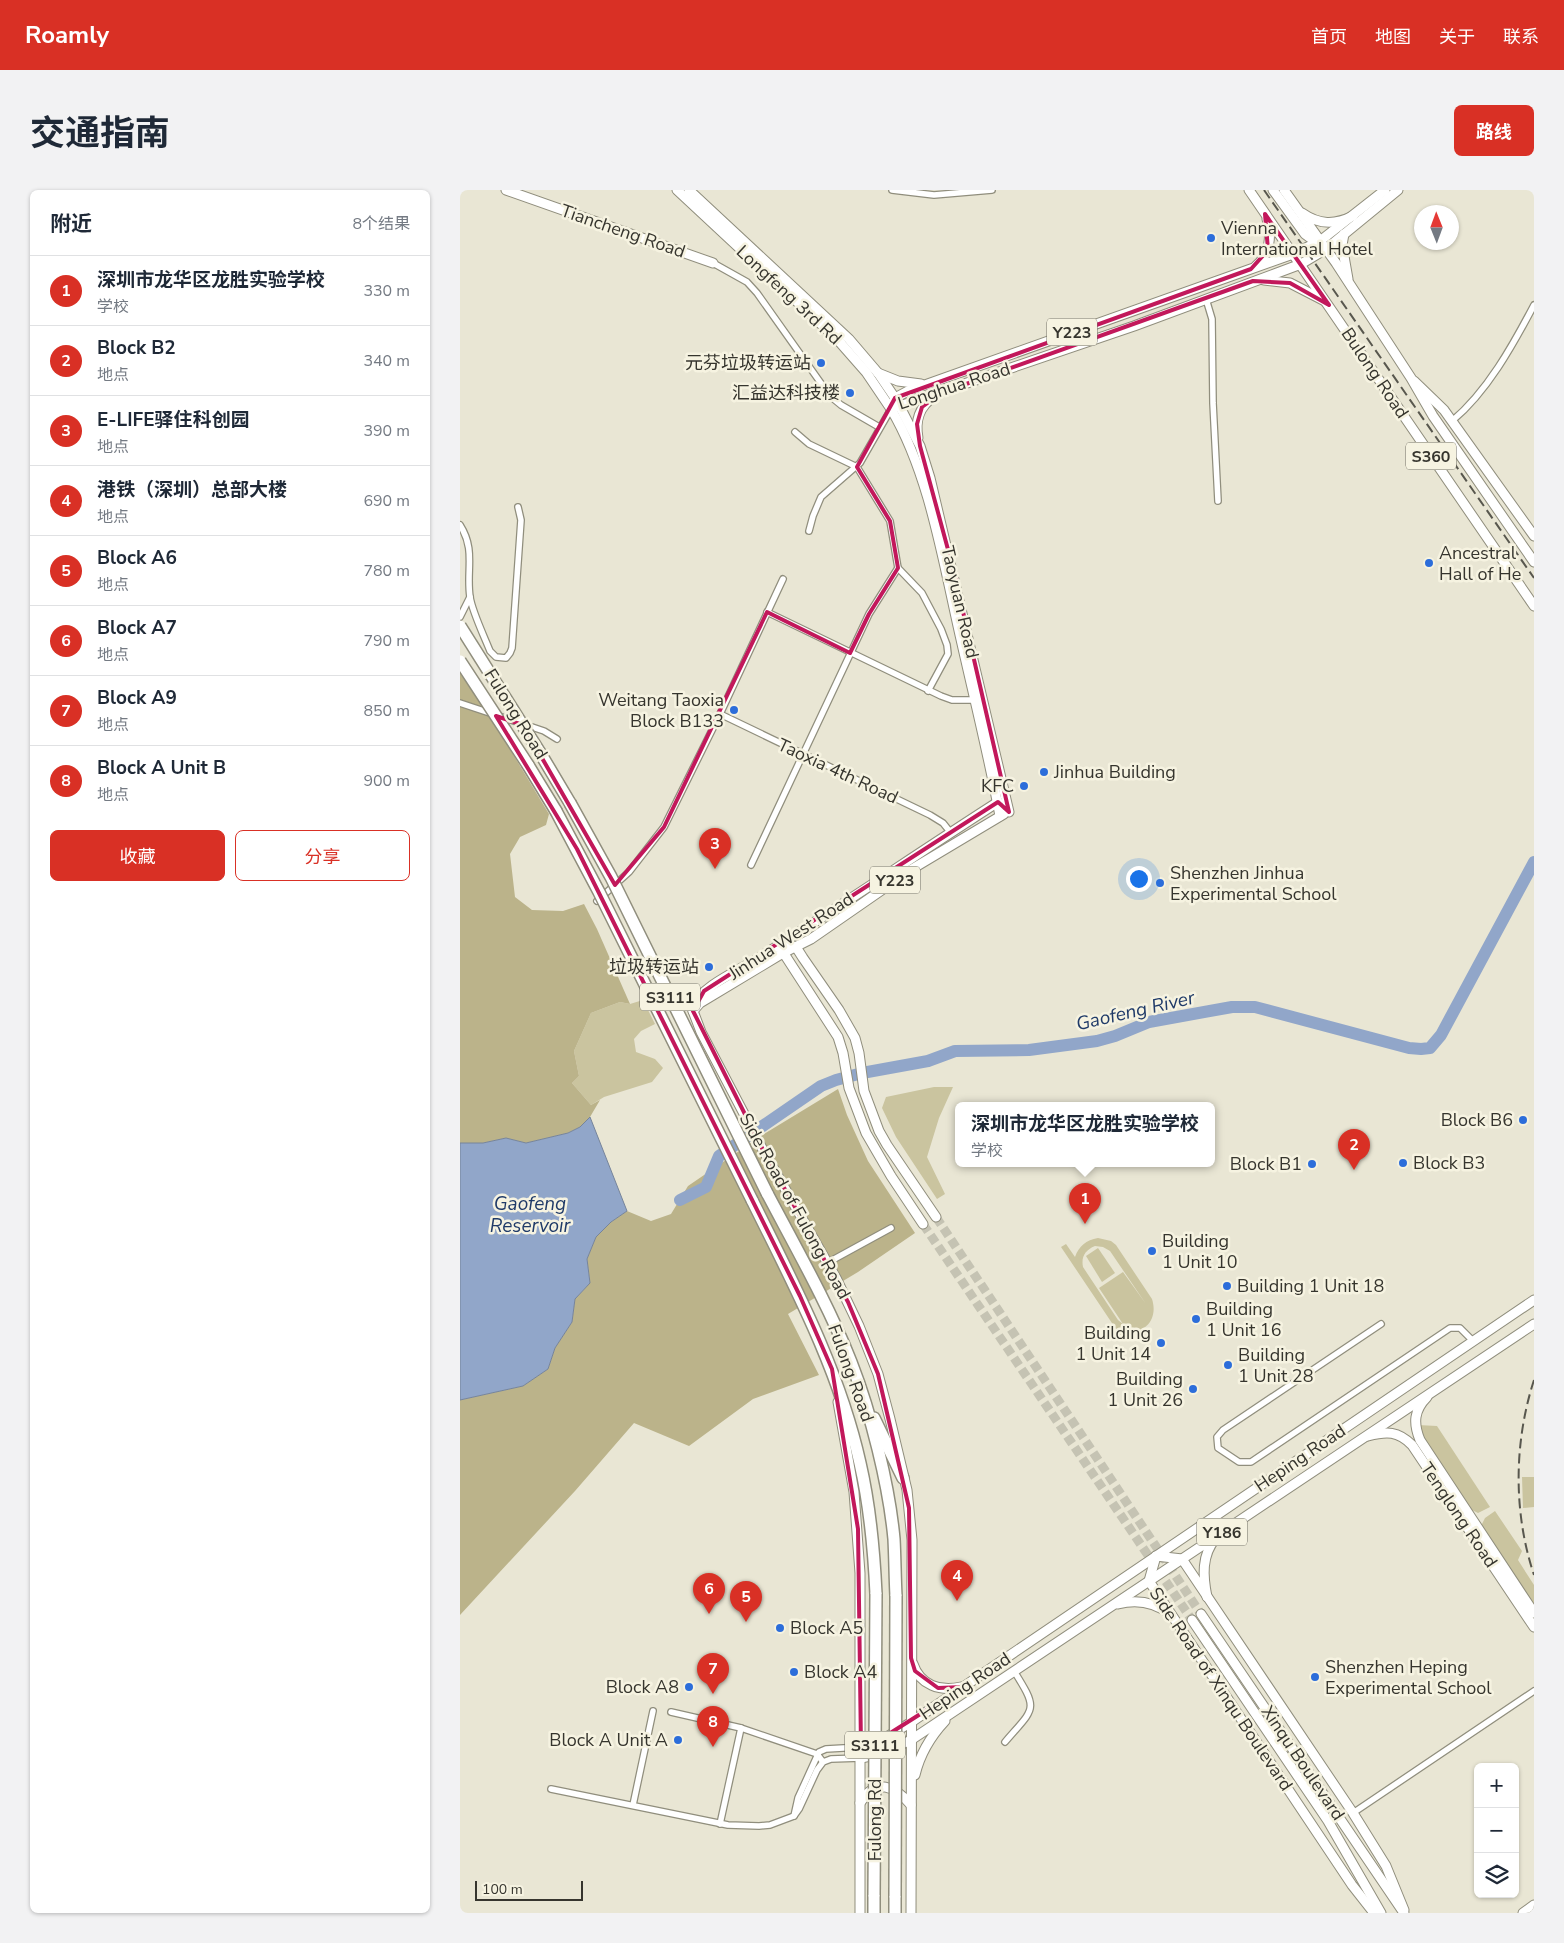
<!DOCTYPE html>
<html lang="zh">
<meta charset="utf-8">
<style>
body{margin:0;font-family:"Nunito Sans","Noto Sans SC",sans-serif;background:#f2f2f3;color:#1f2937}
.controls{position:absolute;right:15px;bottom:15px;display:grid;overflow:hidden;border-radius:8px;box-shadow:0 1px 4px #0004}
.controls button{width:45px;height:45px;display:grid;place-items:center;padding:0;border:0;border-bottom:1px solid #e0e1e3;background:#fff;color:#1f2937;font:25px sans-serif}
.compass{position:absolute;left:954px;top:15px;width:45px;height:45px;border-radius:50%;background:#fff;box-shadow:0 1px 4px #0004;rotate:359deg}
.scale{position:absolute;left:15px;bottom:12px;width:108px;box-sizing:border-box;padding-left:5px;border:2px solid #36352e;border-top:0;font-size:14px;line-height:18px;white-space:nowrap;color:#36352e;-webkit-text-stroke:4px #f6f3e1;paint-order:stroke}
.you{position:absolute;left:678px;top:688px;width:18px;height:18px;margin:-12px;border:4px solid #fff;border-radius:50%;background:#1a73e8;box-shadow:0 0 0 8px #1a73e833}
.badge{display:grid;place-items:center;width:32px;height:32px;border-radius:50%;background:#d93025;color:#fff;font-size:16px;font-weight:700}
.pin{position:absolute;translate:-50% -41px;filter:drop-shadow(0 1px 2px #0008)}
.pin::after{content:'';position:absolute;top:26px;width:18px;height:15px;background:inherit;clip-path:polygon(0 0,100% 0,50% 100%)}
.popup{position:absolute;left:495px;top:912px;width:260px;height:65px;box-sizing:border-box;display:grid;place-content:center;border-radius:8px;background:#fff;filter:drop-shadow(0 1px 4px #0005);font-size:16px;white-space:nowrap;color:#747a83}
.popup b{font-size:19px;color:#1f2937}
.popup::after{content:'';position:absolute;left:50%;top:100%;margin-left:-10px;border:10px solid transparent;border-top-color:#fff}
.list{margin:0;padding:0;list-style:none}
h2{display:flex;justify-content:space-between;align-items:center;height:65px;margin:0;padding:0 20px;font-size:21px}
h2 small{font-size:16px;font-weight:400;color:#747a83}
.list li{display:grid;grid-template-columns:32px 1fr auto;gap:15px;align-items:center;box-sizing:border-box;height:70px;padding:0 20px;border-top:1px solid #e0e1e3}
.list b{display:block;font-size:19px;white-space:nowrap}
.list p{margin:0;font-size:16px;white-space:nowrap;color:#747a83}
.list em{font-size:16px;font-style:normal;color:#747a83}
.actions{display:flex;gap:10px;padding:15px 20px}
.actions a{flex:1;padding:11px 0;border:1px solid #d93025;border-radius:8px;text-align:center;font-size:18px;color:#d93025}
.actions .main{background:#d93025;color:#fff}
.icon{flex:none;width:28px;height:28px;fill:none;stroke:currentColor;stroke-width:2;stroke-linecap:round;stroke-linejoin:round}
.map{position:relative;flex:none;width:1074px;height:1723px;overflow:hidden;border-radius:8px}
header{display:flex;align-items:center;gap:30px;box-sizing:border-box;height:70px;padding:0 25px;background:#d93025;color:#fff}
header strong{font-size:24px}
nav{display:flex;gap:28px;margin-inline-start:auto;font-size:18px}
.intro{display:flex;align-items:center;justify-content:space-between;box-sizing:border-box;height:120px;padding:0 30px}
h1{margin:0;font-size:35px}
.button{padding:12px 22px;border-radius:8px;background:#d93025;color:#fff;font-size:18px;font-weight:700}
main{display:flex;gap:30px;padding:0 30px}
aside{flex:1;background:#fff;border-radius:8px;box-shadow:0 1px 4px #0004}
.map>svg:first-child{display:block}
</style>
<header>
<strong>Roamly</strong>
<nav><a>首页</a><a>地图</a><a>关于</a><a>联系</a></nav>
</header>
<div class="intro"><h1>交通指南</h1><a class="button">路线</a></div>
<main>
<aside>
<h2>附近<small>8个结果</small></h2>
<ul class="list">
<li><span class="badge">1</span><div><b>深圳市龙华区龙胜实验学校</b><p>学校</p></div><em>330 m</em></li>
<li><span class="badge">2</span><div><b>Block B2</b><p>地点</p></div><em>340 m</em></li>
<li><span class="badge">3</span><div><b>E-LIFE驿住科创园</b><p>地点</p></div><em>390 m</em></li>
<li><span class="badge">4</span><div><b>港铁（深圳）总部大楼</b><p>地点</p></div><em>690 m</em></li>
<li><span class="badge">5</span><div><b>Block A6</b><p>地点</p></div><em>780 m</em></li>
<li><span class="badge">6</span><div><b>Block A7</b><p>地点</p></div><em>790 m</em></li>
<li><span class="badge">7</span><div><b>Block A9</b><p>地点</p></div><em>850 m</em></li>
<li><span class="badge">8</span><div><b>Block A Unit B</b><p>地点</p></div><em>900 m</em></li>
</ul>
<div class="actions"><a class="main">收藏</a><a>分享</a></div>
</aside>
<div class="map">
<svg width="1074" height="1723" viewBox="0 0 1074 1723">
<rect width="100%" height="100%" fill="#e9e6d4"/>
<!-- green -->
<g fill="#cac49f" fill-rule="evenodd">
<path d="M 183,810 L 195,834 L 181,841 L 174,849 L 176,862 L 195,869 L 203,878 L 192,892 L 144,907 L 131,915 L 112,893 L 119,886 L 114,861 L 131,823 L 160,812 L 170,814 Z"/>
<path d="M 474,897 L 493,897 L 479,928 L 467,967 L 485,1004 L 477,1009 L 436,947 L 422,918 L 426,907 Z"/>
<path d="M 638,1048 L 651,1051 L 656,1055 L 692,1109 C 698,1128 687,1143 667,1142 L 668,1144 L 662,1148 L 601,1057 L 606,1054 L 615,1067 C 619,1056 626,1050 638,1048 ZM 635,1056 L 643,1057 L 650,1061 L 686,1114 L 663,1082 L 639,1098 L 663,1134 L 658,1130 L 623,1077 C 621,1067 625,1060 635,1056 Z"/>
<path d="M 638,1058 L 655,1083 L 642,1092 L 626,1066 Z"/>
<path d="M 958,1235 L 977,1236 L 1030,1317 L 1018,1323 L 1010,1319 L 962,1246 Z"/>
<path d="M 1062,1287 L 1074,1287 L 1074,1317 L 1063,1318 Z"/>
<path d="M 1035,1321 L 1062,1361 L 1058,1370 L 1074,1395 L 1074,1416 L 1021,1336 L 1025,1328 Z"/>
</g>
<!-- forest -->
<g fill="#bbb38a">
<path d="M 0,483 L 36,536 L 89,624 L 86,635 L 60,647 L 50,664 L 55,707 L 72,720 L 103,721 L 124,714 L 137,739 L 170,814 L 160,812 L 131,823 L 114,861 L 119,886 L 112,893 L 131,915 L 140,910 L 130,927 L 120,937 L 108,943 L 66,953 L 46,948 L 23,953 L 0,953 Z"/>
<path d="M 378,899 L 387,925 L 408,971 L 455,1043 L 398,1082 L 328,1124 L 359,1185 L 293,1209 L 229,1256 L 174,1233 L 115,1301 L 0,1425 L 0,1210 L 63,1196 L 88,1179 L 95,1158 L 112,1132 L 115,1109 L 130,1093 L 127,1069 L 136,1047 L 151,1032 L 167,1021 L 191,1031 L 211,1024 L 228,996 L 304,944 Z"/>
</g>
<!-- water -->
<path fill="#91a6c9" stroke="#76849a" d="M 130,927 L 167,1021 L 151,1032 L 136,1047 L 127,1069 L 130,1093 L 115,1109 L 112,1132 L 95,1158 L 88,1179 L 63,1196 L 0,1210 L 0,953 L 23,953 L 46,948 L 66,953 L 108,943 L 120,937 Z"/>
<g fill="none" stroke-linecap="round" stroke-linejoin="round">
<!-- river -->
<path stroke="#91a6c9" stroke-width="12" d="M 220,1010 L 246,997 L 259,966 L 361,896 L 376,890 L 402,883 L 468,871 L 495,861 L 569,860 L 637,851 L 655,846 L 689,832 L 772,817 L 795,817 L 949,858 L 961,859 L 970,858 L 981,845 L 1074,672"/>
<!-- primary-tunnel -->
<g stroke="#c5c3b3" stroke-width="9" stroke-dasharray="9 4.5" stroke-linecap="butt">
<path d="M 476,1027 L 741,1424"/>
<path d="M 463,1034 L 732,1430"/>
</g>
<defs>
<g id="street">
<path d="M 432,0 L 474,5 L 532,0"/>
<path d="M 253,73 L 287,92 L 297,103 L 370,206 L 381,215 L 419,237"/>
<path d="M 746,109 L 752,129 L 753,213 L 758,311"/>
<path d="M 992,231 C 1027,202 1053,155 1074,115"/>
<path d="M 335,242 L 349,254 L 397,277 L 430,331 L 438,378 L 462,403 L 481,439 L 487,455 L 488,464 L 468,501"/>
<path d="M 0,335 C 16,360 6,380 10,407 C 12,421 24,446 30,461 L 36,467 L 46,468 L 50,463 L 52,458 L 61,330 L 58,317"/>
<path d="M 349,341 L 353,326 L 361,307 L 400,273 L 431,219"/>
<path d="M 307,422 L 481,506 L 492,510 L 514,510"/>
<path d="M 0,427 L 10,407"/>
<path d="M 0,513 L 84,541 L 97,549"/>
<path d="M 260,524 L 470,625 L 483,633 L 491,643"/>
<path d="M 291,675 L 409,424 L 438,378"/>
<path d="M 137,711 L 169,682 L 204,637 L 260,524 L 323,389"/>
<path d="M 367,1073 L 431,1038"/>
<path d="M 921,1134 L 763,1240 L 757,1247 L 758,1258 L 779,1272 L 791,1272 L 990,1138 L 1000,1138 L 1013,1151"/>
<path d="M 211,1522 L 281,1538 L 357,1564 L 363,1572"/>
<path d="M 545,1552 C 575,1517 579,1521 554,1481"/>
<path d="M 91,1599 L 268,1635 L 299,1636 L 310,1635 L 334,1626 L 339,1619 L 357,1580 L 363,1572 L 371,1569 L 401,1568"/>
<path d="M 173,1615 L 193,1521"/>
<path d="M 893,1623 L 1074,1501"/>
<path d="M 334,1626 L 338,1608 L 359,1562 L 366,1559 L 401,1557"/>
<path d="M 260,1634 L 281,1538"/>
</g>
<g id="secondary">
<path d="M 46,0 L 253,73"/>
<path d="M 217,0 L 377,149 L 406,182 L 431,219"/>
<path d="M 229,0 L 389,149 L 418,183 L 435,208"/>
<path d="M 860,51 L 925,0"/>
<path d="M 866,59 L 938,0"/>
<path d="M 954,191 L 984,220 L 1074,346"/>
<path d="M 967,1207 C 954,1220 953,1233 960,1250 L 1074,1423"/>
<path d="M 908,1246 C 927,1241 938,1241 952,1255 L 1074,1437"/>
<path d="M 914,1723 L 892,1695 L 689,1391 L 696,1366 L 722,1369 L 893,1623 L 926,1676 L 944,1720"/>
<path d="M 1063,1723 L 1074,1715"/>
</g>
<g id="primary">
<path d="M 789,0 L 1074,416"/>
<path d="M 813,0 L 845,44 L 860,55"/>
<path d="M 824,0 L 876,73 L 951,188 L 973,226 L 1074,372"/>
<path d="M 842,23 C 859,35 875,35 893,26"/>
<path d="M 884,44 L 882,55 L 888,89"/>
<path d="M 796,76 C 810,64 812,46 807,29"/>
<path d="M 804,90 L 830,93 L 863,110"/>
<path d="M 418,183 L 438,191 L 461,194"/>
<path d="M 437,211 L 460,256 L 470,288 L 549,622"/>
<path d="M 431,219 L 435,208 L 448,201 L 788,80 L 833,64 L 860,51"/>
<path d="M 431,219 L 674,136 L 817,83 L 841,74 L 866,59"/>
<path d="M 431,219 C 468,281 482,365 498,436 C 512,499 528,562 540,626"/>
<path d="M 458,248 C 455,232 459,216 474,207"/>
<path d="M 331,756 L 336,757 L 343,768 L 379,820 L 395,848 L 399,863 L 404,901 L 419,941 L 427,955 L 476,1027"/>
<path d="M 321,759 L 378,847 L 383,863 L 389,898 L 406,943 L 431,986 L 463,1034"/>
<path d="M 234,816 C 240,797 280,780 297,769 C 378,718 457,664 538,612"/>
<path d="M 233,821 L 241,842 L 303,960 L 376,1088 L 399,1136 L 418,1184 L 430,1229 L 447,1300 L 452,1350 L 451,1723"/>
<path d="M 233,821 L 240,813 L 323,763 L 351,749 L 452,679 L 544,624"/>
<path d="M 378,1212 L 394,1302 L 400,1383 L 400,1723"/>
<path d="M 747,1407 C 743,1387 741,1365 756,1348"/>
<path d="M 658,1414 C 677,1409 694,1412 710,1424"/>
<path d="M 741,1424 L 944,1723"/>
<path d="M 732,1430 L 868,1631 L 921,1723"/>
<path d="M 453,1474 C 460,1495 480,1502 501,1497"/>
<path d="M 401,1557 L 420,1551 L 450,1533 L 1074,1110"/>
<path d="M 401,1568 L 420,1564 L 451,1550 L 1074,1134"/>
<path d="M 455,1585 C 460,1564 470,1547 485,1531"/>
<path d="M 400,1613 C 416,1587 435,1596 451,1615"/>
</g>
<g id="highway">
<path d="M 82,566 L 110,613"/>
<path d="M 68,575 L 96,621"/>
<path d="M 307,1003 C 336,1058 368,1114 391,1172 C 411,1223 429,1295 434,1349 C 435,1368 435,1387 436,1406"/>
<path d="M 292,1010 C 334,1095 379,1179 400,1273 C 410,1316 414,1360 416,1404"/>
<path d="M 414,1228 L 443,1288"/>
<path d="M 414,1705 L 414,1723"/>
<path d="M 435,1723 L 435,1706"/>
</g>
</defs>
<!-- street casing -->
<use href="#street" stroke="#908e7d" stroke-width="8"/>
<!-- secondary casing -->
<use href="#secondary" stroke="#908e7d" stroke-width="11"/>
<!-- primary casing -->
<use href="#primary" stroke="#908e7d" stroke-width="11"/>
<!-- highway casing -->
<use href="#highway" stroke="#908e7d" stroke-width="14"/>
<!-- street -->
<use href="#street" stroke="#fff" stroke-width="5.5"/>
<!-- secondary -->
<use href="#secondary" stroke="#fff" stroke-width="9"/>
<!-- primary -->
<use href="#primary" stroke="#fff" stroke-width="9"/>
<!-- highway -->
<use href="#highway" stroke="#fff" stroke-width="11"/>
<!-- rail -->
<g stroke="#58574e" stroke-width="2" stroke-dasharray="10 5" stroke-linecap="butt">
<path d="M 804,0 L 1074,388"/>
<path d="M 1074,1190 C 1054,1252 1053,1322 1074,1385"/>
</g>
<defs>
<g id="highway-bridge">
<path d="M 0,436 L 82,566"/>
<path d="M 0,471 L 68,575"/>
<path d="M 110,613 L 151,687 L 307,1003"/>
<path d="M 96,621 L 139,702 L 292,1010"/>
<path d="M 414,1705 L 416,1404"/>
<path d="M 435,1706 L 436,1406"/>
</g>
</defs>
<!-- highway-bridge casing -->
<use href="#highway-bridge" stroke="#908e7d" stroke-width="14" stroke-linecap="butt"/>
<!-- highway-bridge -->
<use href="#highway-bridge" stroke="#fff" stroke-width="11"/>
</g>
<!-- marked area -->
<path fill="none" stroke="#c2185b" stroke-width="4" stroke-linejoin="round" d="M 805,24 L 869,115 L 830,93 L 793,91 L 481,203 L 462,217 L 457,234 L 460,256 L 493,378 L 549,622 L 538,612 L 244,801 L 233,821 L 303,960 L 388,1112 L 418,1184 L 449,1318 L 451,1468 L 455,1481 L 478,1498 L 503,1497 L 413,1554 L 401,1557 L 398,1339 L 372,1179 L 340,1106 L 117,659 L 36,526 L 63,535 L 155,695 L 204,637 L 307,422 L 390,463 L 409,424 L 438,378 L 430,331 L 397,277 L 435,208 L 791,79 L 808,60 Z"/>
<!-- markers -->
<g fill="#2c6dda" stroke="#f6f3e1" stroke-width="2">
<circle cx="751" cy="48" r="5"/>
<circle cx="361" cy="173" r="5"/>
<circle cx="390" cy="203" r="5"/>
<circle cx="969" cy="373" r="5"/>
<circle cx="274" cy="520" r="5"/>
<circle cx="584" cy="582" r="5"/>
<circle cx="564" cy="596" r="5"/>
<circle cx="700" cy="693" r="5"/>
<circle cx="249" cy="777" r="5"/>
<circle cx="1063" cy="930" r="5"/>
<circle cx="943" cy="973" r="5"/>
<circle cx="852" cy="974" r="5"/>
<circle cx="692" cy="1061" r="5"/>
<circle cx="767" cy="1096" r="5"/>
<circle cx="736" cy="1129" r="5"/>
<circle cx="701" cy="1153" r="5"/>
<circle cx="768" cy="1175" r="5"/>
<circle cx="733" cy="1199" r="5"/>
<circle cx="320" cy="1438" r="5"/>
<circle cx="334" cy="1482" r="5"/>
<circle cx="855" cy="1487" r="5"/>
<circle cx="229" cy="1497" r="5"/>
<circle cx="218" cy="1550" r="5"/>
</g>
<g text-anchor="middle" stroke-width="5" stroke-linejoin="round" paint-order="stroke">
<!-- shield labels -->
<g fill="#f6f3e1" stroke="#706e64" stroke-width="1">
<rect x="587" y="128.5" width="50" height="27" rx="4"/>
<rect x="946" y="252.5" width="50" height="27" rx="4"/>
<rect x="410" y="676.5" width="50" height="27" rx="4"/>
<rect x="180" y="793.5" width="60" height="27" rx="4"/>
<rect x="737" y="1328.5" width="50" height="27" rx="4"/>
<rect x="385" y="1541.5" width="60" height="27" rx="4"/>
</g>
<g font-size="16" font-weight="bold" fill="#36352e">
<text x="612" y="148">Y223</text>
<text x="971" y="272">S360</text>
<text x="435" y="696">Y223</text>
<text x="210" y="813">S3111</text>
<text x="762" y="1348">Y186</text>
<text x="415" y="1561">S3111</text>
</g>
<!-- poi labels -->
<g font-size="18" fill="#36352e" stroke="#f6f3e1" text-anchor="start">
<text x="761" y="44">Vienna<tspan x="761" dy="21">International Hotel</tspan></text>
<text x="351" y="179" text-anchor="end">元芬垃圾转运站</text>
<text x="380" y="209" text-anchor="end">汇益达科技楼</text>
<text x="979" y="369">Ancestral<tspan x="979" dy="21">Hall of He</tspan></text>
<text x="264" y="516" text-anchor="end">Weitang Taoxia<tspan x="264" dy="21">Block B133</tspan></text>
<text x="594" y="588">Jinhua Building</text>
<text x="554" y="602" text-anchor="end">KFC</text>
<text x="710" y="689">Shenzhen Jinhua<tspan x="710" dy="21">Experimental School</tspan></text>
<text x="239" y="783" text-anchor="end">垃圾转运站</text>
<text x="1053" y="936" text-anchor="end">Block B6</text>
<text x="953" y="979">Block B3</text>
<text x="842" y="980" text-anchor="end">Block B1</text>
<text x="702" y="1057">Building<tspan x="702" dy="21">1 Unit 10</tspan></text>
<text x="777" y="1102">Building 1 Unit 18</text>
<text x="746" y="1125">Building<tspan x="746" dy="21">1 Unit 16</tspan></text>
<text x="691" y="1149" text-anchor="end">Building<tspan x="691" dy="21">1 Unit 14</tspan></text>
<text x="778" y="1171">Building<tspan x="778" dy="21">1 Unit 28</tspan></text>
<text x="723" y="1195" text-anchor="end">Building<tspan x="723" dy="21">1 Unit 26</tspan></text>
<text x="330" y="1444">Block A5</text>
<text x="865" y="1483">Shenzhen Heping<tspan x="865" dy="21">Experimental School</tspan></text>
<text x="344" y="1488">Block A4</text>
<text x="219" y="1503" text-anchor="end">Block A8</text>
<text x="208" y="1556" text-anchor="end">Block A Unit A</text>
</g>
<!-- street labels -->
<g font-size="18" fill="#36352e" stroke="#f6f3e1">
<text transform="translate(163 41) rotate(19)" y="6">Tiancheng Road</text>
<text transform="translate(329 105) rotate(43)" y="6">Longfeng 3rd Rd</text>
<text transform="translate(915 183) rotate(56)" y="6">Bulong Road</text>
<text transform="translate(494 196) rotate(-18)" y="6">Longhua Road</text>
<text transform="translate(500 412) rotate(77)" y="6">Taoyuan Road</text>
<text transform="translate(56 524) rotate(58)" y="6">Fulong Road</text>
<text transform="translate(378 581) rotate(25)" y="6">Taoxia 4th Road</text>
<text transform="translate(331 746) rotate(-33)" y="6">Jinhua West Road</text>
<text transform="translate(335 1016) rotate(61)" y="6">Side Road of Fulong Road</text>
<text transform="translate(391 1183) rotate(70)" y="6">Fulong Road</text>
<text transform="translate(840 1268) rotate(-34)" y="6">Heping Road</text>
<text transform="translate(999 1325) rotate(56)" y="6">Tenglong Road</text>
<text transform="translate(505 1496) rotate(-34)" y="6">Heping Road</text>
<text transform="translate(761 1499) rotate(56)" y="6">Side Road of Xinqu Boulevard</text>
<text transform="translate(843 1573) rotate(56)" y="6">Xinqu Boulevard</text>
<text transform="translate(415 1630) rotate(-90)" y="6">Fulong Rd</text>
</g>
<!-- water labels -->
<g font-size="19" font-style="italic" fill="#1f3a68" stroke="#f6f3e1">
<text transform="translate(675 820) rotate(-13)" y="7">Gaofeng River</text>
<text x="70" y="1020">Gaofeng<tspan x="70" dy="22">Reservoir</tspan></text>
</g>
</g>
</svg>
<div class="controls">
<button>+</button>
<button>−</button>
<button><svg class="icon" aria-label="layers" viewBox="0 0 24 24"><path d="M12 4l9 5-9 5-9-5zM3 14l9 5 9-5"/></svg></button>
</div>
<svg class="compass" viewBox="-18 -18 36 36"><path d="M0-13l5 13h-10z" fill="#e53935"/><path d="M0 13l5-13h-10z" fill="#747a83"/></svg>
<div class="scale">100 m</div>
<div class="you"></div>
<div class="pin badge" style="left:625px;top:1034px">1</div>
<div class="popup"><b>深圳市龙华区龙胜实验学校</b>学校</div>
<div class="pin badge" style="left:894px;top:980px">2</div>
<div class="pin badge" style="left:255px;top:679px">3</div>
<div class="pin badge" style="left:497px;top:1411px">4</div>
<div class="pin badge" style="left:286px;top:1432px">5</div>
<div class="pin badge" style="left:249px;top:1424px">6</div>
<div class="pin badge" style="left:253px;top:1504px">7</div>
<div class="pin badge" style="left:253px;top:1557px">8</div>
</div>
</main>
